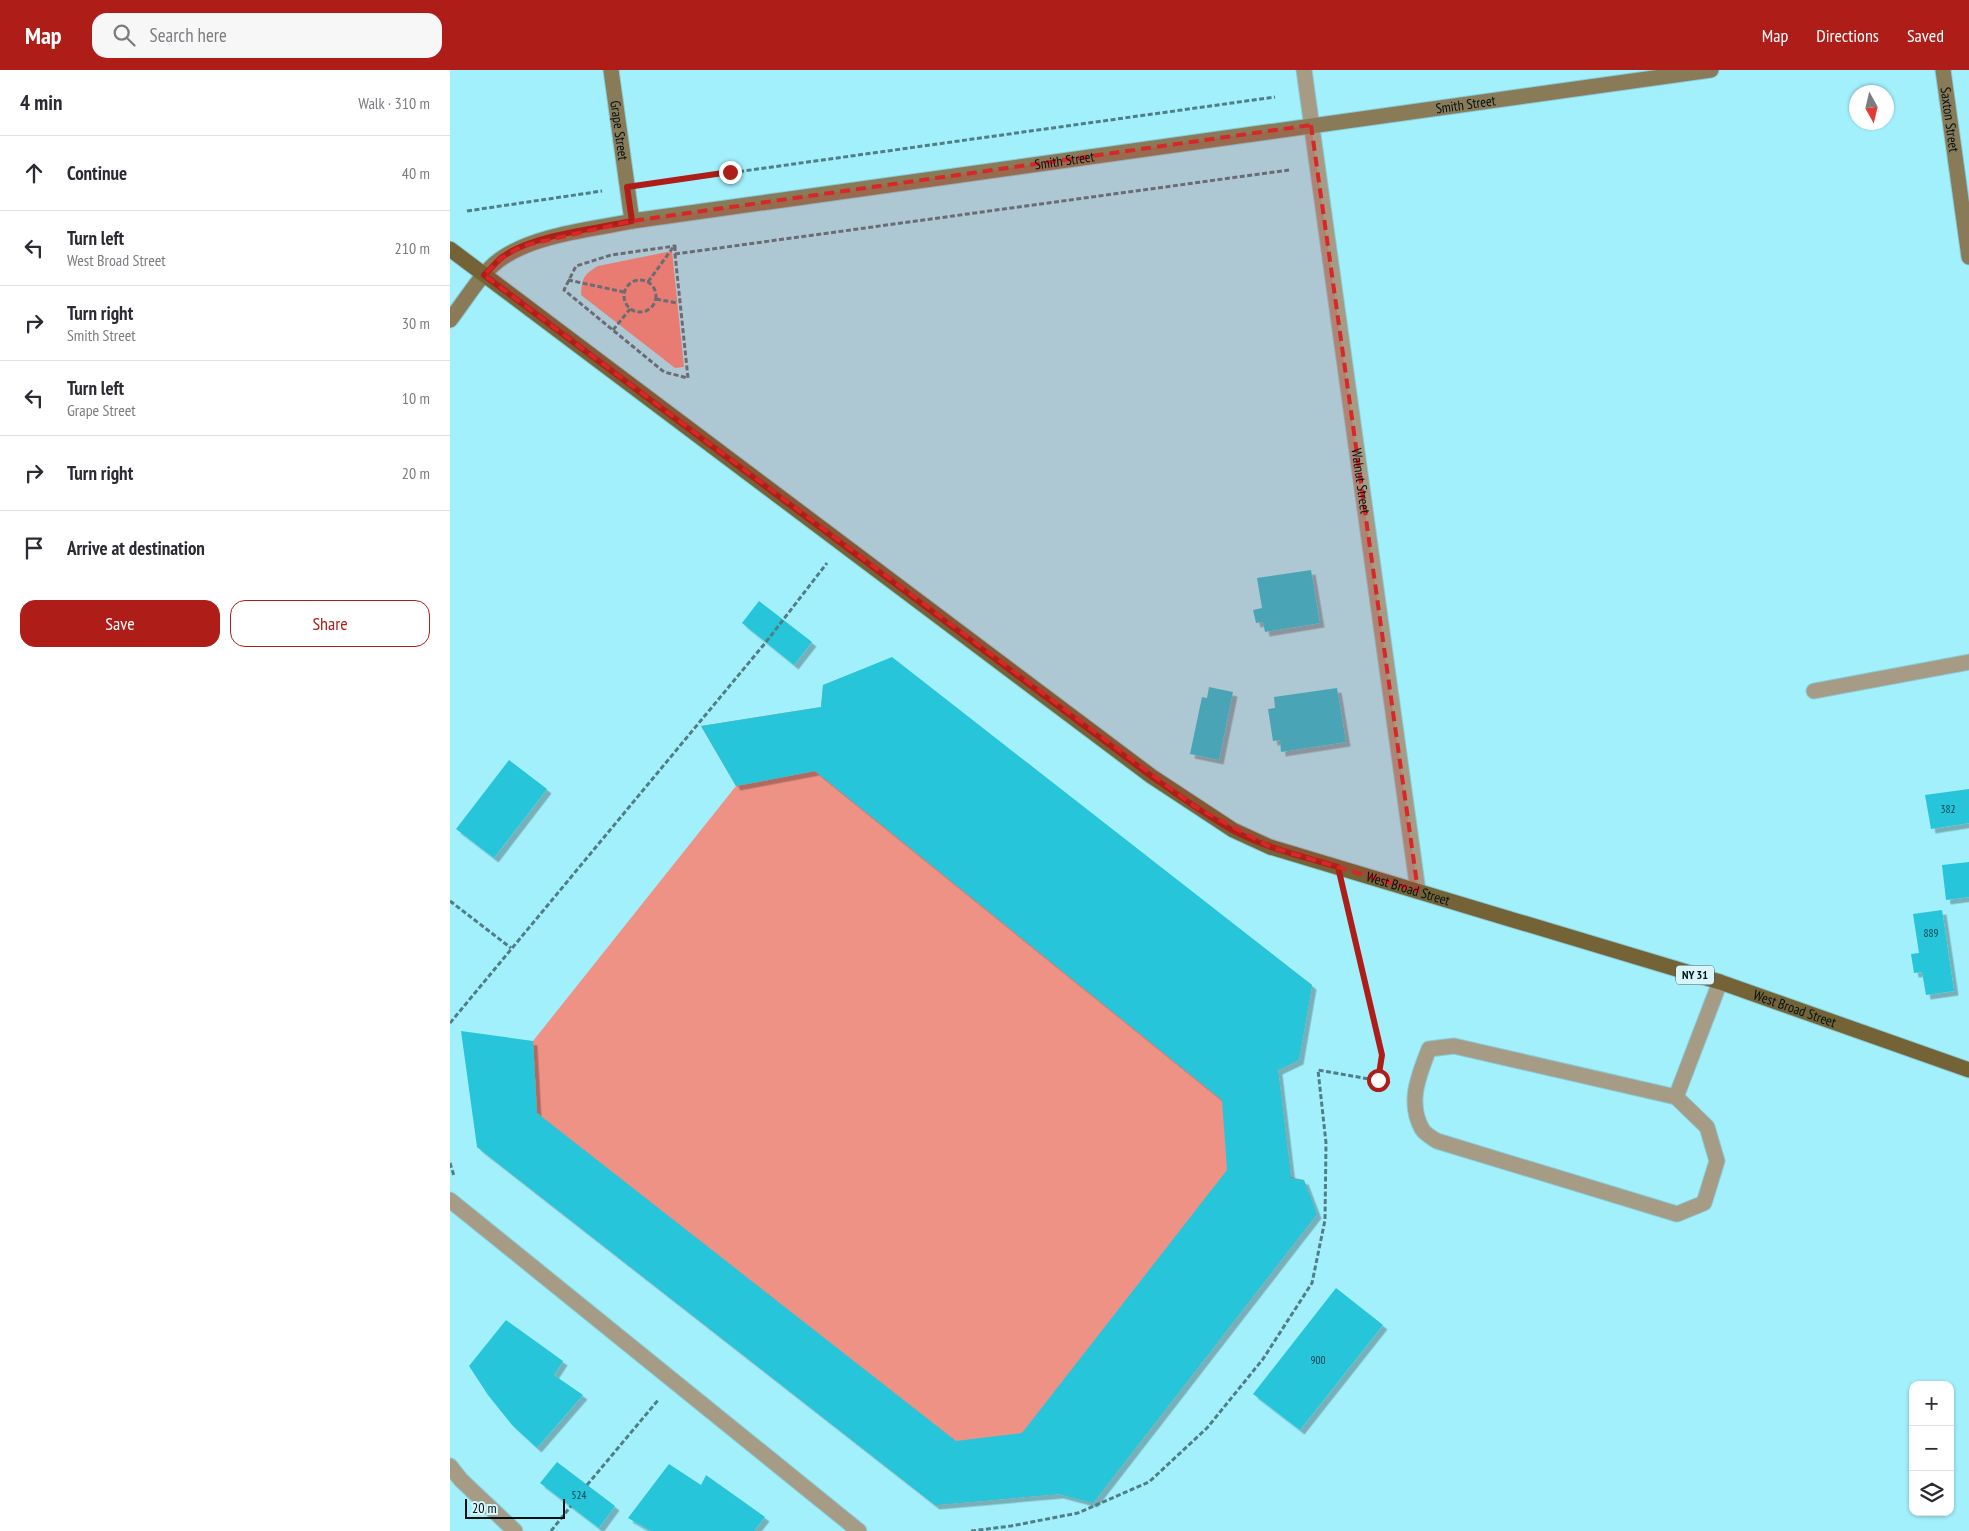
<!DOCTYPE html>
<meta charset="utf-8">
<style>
body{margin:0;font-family:"PT Sans Narrow",sans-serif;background:#f7f7f7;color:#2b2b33}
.controls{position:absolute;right:15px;bottom:15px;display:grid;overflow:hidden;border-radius:10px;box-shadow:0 1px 4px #0004}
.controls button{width:45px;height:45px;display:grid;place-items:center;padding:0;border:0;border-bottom:1px solid #e1e1e2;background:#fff;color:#2b2b33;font:25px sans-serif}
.compass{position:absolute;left:1399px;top:15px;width:45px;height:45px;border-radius:50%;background:#fff;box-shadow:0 1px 4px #0004;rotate:172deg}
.scale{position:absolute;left:15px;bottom:12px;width:100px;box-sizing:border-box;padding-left:5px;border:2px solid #001114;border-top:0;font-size:14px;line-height:18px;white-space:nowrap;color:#001114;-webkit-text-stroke:4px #d8f5fa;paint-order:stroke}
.stop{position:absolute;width:15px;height:15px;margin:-11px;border:4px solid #ae1d17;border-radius:50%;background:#fff}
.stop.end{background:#ae1d17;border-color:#fff;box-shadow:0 1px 5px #0008}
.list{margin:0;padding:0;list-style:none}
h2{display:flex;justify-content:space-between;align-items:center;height:65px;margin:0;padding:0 20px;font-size:21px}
h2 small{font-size:16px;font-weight:400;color:#7c7c81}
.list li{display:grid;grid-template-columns:32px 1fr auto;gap:15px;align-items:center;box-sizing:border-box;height:75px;padding:0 20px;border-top:1px solid #e1e1e2}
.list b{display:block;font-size:19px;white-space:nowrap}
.list p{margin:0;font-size:16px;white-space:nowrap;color:#7c7c81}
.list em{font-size:16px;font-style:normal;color:#7c7c81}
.actions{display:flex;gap:10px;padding:15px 20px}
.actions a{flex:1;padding:11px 0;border:1px solid #ae1d17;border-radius:15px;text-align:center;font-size:18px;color:#ae1d17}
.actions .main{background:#ae1d17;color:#fff}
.icon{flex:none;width:28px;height:28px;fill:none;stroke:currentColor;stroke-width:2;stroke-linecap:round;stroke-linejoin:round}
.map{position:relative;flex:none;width:1519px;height:1461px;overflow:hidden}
header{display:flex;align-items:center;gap:30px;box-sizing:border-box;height:70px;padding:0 25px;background:#ae1d17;color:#fff}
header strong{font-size:24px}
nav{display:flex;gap:28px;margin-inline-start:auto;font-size:18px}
.search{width:350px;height:45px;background:#f7f7f7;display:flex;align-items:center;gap:12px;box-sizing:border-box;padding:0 18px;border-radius:15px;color:#7c7c81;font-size:19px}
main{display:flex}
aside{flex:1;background:#fff}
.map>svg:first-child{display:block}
</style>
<header>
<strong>Map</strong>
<div class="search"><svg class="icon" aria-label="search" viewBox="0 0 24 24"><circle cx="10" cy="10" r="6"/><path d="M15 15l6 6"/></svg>Search here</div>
<nav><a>Map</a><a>Directions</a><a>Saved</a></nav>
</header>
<main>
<aside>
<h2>4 min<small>Walk · 310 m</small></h2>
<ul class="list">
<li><svg class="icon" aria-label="ahead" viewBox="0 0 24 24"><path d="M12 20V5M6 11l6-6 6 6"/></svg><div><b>Continue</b></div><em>40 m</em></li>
<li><svg class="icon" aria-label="left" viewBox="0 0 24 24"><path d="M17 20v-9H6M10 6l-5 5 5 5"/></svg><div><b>Turn left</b><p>West Broad Street</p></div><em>210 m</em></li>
<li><svg class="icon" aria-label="right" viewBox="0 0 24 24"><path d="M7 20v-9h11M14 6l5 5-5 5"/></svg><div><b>Turn right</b><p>Smith Street</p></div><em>30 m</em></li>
<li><svg class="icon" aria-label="left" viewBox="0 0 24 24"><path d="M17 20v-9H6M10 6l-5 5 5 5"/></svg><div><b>Turn left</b><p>Grape Street</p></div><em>10 m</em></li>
<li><svg class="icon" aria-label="right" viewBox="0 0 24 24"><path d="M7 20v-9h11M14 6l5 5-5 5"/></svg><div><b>Turn right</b></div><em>20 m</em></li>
<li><svg class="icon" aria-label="arrive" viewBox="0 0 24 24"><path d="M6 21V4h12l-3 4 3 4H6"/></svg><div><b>Arrive at destination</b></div></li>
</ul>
<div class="actions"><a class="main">Save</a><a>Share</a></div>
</aside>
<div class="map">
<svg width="1519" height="1461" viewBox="0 0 1519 1461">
<defs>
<filter id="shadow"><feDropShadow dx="4.5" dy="4.5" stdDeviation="0" flood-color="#0004"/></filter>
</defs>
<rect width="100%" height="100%" fill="#a3f0fd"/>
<!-- green -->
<g fill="#ee9285">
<path d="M 222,181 L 234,297 L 225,298 L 131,225 C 132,208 133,205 148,196 Z"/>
<path d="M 424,595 L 862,915 L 849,990 L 828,1000 L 841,1107 L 854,1110 L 867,1144 L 643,1433 L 609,1424 L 485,1435 L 27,1077 L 83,971 L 286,716 L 251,656 L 371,637 L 373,615 Z"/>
</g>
<!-- building -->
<g fill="#26c5da" filter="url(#shadow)">
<path d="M 861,500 L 870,553 L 815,562 L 813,552 L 806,553 L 803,540 L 812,538 L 807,508 Z"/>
<path d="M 309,531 L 362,572 L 344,595 L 292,553 Z"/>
<path d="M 442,587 L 862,915 L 849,990 L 828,1000 L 841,1108 L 854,1110 L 867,1144 L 643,1433 L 609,1424 L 485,1435 L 27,1077 L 11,961 L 83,971 L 87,1043 L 506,1371 L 572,1363 L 777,1100 L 772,1030 L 365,701 L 286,716 L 251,656 L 371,637 L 373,615 Z"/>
<path d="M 759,617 L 783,622 L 769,690 L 740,684 L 752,627 L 757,628 Z"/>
<path d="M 887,618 L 896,672 L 831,682 L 830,670 L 823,671 L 818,639 L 825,638 L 824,627 Z"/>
<path d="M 59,690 L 97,719 L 44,788 L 6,759 Z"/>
<path d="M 1519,719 L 1519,753 L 1481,759 L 1475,725 Z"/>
<path d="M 1519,792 L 1519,827 L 1496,830 L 1492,795 Z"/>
<path d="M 1492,840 L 1504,921 L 1476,925 L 1472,902 L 1464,903 L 1461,884 L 1469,883 L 1463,844 Z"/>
<path d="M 886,1218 L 933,1255 L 850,1360 L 803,1324 Z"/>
<path d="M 56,1250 L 113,1291 L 104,1305 L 133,1325 L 87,1378 L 62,1355 L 38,1325 L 19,1296 Z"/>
<path d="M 107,1392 L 165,1436 L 149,1458 L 90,1413 Z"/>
<path d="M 219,1394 L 251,1415 L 256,1405 L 315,1447 L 304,1461 L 201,1461 L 178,1448 Z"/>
</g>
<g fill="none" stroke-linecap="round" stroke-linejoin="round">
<defs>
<g id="lane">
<path d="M 1364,621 L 1519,592"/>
<path d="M 1004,976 L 1226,1027 L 1257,1057 L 1267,1091 L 1254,1133 L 1227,1144 L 987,1071 C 982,1068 975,1064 972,1059 C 957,1032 969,1005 979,979 Z"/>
<path d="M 1226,1027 L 1270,912"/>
<path d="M 0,1396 L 11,1410 L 65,1461"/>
</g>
<g id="street">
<path id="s1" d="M 854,0 L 968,821"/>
<path d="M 0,1130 L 409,1461"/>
</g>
<g id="secondary">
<path id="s2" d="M 161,0 L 182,151"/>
<path id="s3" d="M 1493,0 L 1519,187"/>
<path id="s4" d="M 0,250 C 15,231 32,201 52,188 C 87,164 141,160 182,151 L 1261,0"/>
</g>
<g id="primary">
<path id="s5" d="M 0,179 L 701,706 L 783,760 L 820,777 L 1270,912 L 1519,1000"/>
</g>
</defs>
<!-- lane casing -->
<use href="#lane" stroke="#89ccd8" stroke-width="17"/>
<!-- street casing -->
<use href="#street" stroke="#89ccd8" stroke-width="17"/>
<!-- secondary casing -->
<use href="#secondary" stroke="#89ccd8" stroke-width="17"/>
<!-- primary casing -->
<use href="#primary" stroke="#89ccd8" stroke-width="17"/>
<!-- path -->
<g stroke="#507e86" stroke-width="3" stroke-dasharray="5 2.5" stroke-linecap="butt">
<path d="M 200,114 L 825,27"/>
<path d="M 17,141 L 152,121"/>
<path d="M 225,176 L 225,184 L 238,308 L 214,302 L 114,220 L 126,196 L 161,185 Z"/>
<path d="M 225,184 L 839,100"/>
<circle cx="190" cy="226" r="16"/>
<path d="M 118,210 L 174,222"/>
<path d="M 198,212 L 224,176"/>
<path d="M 206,229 L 227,233"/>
<path d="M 163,260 L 180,239"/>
<path d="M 894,826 L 932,985 L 928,1010"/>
<path d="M 0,831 L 61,878"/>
<path d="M 0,953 L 316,572 L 377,493"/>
<path d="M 0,1093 L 4,1106"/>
<path d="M 137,1415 L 209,1329"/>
<path d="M 101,1461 L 121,1436"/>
<path d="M 521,1461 L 561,1456 L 628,1443 L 699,1412 L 757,1358 L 813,1289 L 862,1213 L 875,1150 L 876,1073 L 868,1000 L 942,1013"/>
</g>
<!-- lane -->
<use href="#lane" stroke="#a69c85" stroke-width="15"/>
<!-- street -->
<use href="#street" stroke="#a69c85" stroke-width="15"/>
<!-- secondary -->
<use href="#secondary" stroke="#897b58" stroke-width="15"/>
<!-- primary -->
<use href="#primary" stroke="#746336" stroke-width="15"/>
</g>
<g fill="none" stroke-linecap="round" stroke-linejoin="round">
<!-- route -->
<path stroke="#ae1d17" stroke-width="6" d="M 280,102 L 177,117 L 182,151 C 144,159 81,165 51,188 C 45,193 40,200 34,205 L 701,706 C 728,725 754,744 782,760 C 815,778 852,786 888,797 L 932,985 L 928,1010"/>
</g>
<!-- marked area -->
<path fill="#d62828" fill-opacity="0.2" stroke="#d62828" stroke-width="4" stroke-dasharray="10 6" stroke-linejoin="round" d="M 861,55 L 968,821 L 820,777 L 744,736 L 34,205 L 51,188 L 72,176 L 182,151 Z"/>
<g text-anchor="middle" stroke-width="4.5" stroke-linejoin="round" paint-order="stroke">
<!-- number labels -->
<g font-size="11" fill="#0a3e46">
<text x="1498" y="743">382</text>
<text x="1481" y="867">889</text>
<text x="868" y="1294">900</text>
<text x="129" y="1429">524</text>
</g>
<!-- shield labels -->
<rect fill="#d8f5fa" stroke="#415559" stroke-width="1" x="1226" y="895.5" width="38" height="19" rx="4"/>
<g font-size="12" font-weight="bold" fill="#001114">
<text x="1245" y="909">NY 31</text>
</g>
<!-- street labels -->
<g font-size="14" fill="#001114" stroke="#d8f5fa">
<text dy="5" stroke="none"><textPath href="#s4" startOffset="1059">Smith Street</textPath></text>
<text dy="5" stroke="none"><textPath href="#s3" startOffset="50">Saxton Street</textPath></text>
<text dy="5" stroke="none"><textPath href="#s2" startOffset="61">Grape Street</textPath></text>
<text dy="5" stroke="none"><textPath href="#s4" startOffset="654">Smith Street</textPath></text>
<text dy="5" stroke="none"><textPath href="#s1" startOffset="415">Walnut Street</textPath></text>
<text dy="5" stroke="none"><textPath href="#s5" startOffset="1160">West Broad Street</textPath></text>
<text dy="5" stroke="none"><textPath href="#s5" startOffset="1565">West Broad Street</textPath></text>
</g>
</g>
</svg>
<div class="controls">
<button>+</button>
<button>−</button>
<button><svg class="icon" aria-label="layers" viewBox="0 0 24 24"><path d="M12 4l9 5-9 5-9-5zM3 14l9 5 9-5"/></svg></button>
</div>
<svg class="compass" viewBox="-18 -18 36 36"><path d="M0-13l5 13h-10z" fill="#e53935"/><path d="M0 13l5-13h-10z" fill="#7c7c81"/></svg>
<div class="scale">20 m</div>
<div class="stop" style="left:928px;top:1010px"></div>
<div class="stop end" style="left:280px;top:102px"></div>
</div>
</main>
